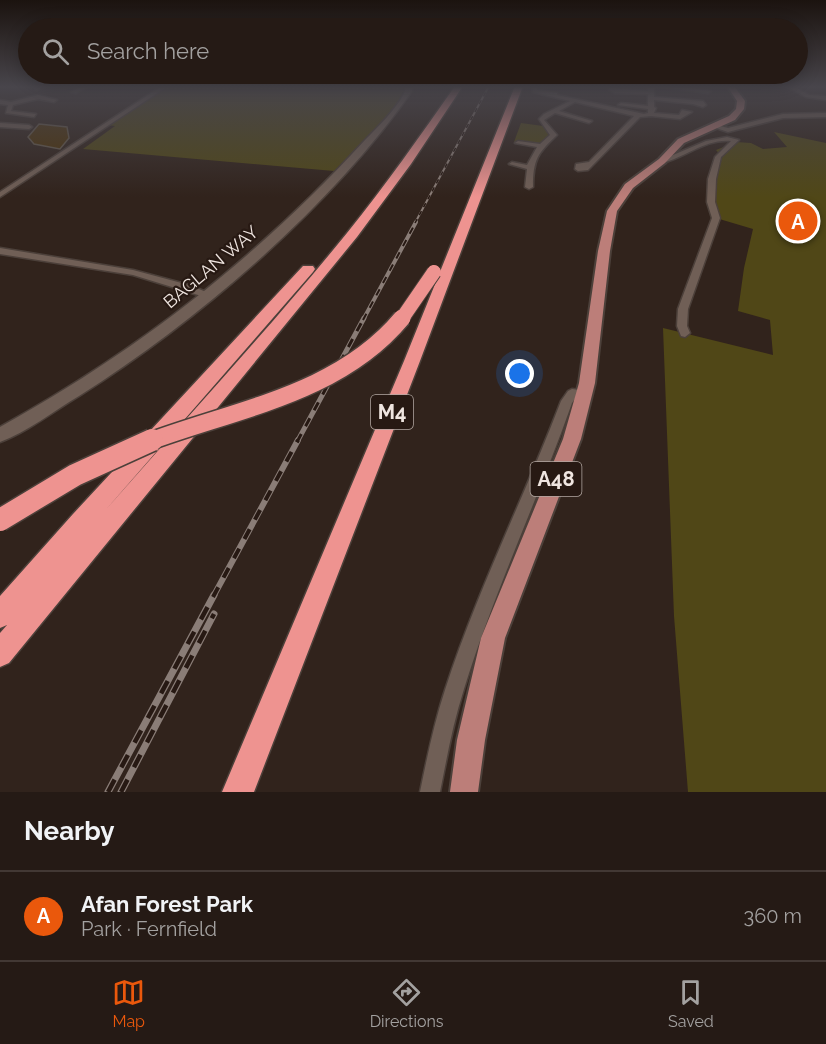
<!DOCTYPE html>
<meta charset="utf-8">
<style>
body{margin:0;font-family:Raleway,sans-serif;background:#312722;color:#f1f3f6}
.you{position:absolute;left:520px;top:374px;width:21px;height:21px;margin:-15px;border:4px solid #fff;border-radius:50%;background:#1a73e8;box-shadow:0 0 0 9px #1a73e833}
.badge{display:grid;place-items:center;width:39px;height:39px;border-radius:50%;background:#ea580c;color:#fff;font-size:20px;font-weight:700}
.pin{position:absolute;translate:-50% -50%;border:3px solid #fff;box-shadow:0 2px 6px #0006}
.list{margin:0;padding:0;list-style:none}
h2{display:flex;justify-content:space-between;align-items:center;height:78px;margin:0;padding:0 24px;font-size:26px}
h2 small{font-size:20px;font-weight:400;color:#a3a1a0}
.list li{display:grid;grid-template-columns:39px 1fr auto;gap:18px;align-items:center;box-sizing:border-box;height:90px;padding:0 24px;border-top:2px solid #423834}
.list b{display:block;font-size:22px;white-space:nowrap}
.list p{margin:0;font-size:20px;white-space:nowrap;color:#a3a1a0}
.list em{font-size:20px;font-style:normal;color:#a3a1a0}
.icon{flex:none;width:33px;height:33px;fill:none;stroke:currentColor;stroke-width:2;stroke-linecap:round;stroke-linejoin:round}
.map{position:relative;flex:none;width:826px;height:792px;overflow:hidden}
.search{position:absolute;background:#251a15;box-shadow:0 3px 15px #0003;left:18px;right:18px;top:18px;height:66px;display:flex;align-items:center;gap:15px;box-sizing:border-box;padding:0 21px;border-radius:33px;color:#a3a1a0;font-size:22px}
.sheet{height:168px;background:#251a15}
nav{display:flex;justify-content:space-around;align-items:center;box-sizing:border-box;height:84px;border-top:2px solid #423834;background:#251a15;font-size:16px;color:#a3a1a0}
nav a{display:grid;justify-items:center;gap:3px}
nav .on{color:#ea580c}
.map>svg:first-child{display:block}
</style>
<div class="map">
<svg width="826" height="792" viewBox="0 0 826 792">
<rect width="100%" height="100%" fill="#31231c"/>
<!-- green -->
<g fill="#504717">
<path d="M 166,86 L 405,86 C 398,114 354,150 334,171 L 83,149 L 115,126 L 107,125 Z"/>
<path d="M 521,123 L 543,126 L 551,134 L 539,145 L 514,142 Z"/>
<path d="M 774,132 L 826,143 L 826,792 L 688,792 L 674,616 L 663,328 L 773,355 L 770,320 L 738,311 L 744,268 L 753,229 L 716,218 L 711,202 L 721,156 L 716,150 L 736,142 L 751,143 L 763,149 L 787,147 Z"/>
</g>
<!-- building -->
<path fill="#4c3106" stroke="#655a4c" stroke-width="1.5" d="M 39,124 L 67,127 L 69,138 L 60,149 L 34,144 L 28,137 Z"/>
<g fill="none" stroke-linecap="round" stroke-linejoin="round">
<defs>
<g id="minor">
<path d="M 44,86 L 37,90 L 34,88 Z"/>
<path d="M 82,86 L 89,86 L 76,93 L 71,92 Z"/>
<path d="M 162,86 L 168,86 L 0,197 L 0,192 Z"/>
<path d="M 532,86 L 537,86 L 537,90 L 557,93 L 557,95 L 644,114 L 648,113 L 648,109 L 618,105 L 621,103 L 648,106 L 648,94 L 615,93 L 609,90 L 609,88 L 648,91 L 648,86 L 654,86 L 654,97 L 703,101 L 706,105 L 703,107 L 693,104 L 654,100 L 654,107 L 656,108 L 654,113 L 679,115 L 682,110 L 692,112 L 680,119 L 651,116 L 640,117 L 588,170 L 578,171 L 575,169 L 576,164 L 589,162 L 634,116 L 575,102 L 559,111 L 592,121 L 589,123 L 555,113 L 544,120 L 557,135 C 538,153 533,159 533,187 L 529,189 L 525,187 L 527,169 L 509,164 L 512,162 L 527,165 L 537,147 L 515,143 L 518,141 L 540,144 L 550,135 L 539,119 L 544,114 L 570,101 L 533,92 Z"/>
<path d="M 654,86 L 675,86 L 711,91 L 708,93 Z"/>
<path d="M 786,86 L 793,86 L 809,95 L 826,96 L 826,100 L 806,97 Z"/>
<path d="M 38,95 L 57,100 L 54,102 L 38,99 L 13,105 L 11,111 L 36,114 L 34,117 L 6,113 L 8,105 L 0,104 L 0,100 L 11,102 Z"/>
<path d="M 826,113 L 826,117 L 783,118 L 728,132 L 710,126 L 713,124 L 728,128 L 783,114 Z"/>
<path d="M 0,123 L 29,125 L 32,127 L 29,129 L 0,127 Z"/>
<path d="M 727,137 L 739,140 L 721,157 L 716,179 L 715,202 L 720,218 L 688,309 L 687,326 L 690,333 L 685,337 L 681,336 L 677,326 L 678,309 L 712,218 L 707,202 L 708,179 L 715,157 L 731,141 C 707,138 684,158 662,163 L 659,161 L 706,141 Z"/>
<path d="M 0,248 L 133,270 L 189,285 L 216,296 L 211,299 L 133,275 L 0,254 Z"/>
<path d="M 572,389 L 588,391 L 590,394 L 588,397 L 575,399 L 572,403 C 538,499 494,592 464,689 C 453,723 447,757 440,792 L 420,792 C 427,758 434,723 445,690 C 477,591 524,498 561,401 L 568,391 Z"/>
</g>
<path id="tertiary" d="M 406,86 L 412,86 L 412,91 C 330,208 199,320 79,396 C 54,411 27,432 0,442 L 0,427 C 139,350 257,258 365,140 C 375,130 406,100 406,86 Z"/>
<path id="primary" d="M 727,86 L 734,86 L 745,101 L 744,109 L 735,120 L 684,143 L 665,163 L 633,188 L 617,211 L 610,251 L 595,383 L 581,439 L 505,638 L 485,740 L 478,792 L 450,792 L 457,740 L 481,638 L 563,439 L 579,383 L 598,251 L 607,211 L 625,184 L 659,159 L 678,139 L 729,116 L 736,109 L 737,101 Z"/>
<g id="motorway">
<path d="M 455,86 L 463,86 L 411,164 L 357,237 L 9,663 L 0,667 L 0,633 L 7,625 L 0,628 L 0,596 L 73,514 L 303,266 L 313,266 L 315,269 L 313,272 L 89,529 C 175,430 264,335 347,233 C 385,186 420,136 455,86 Z"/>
<path d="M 515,86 L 523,86 L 420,361 L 254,792 L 222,792 L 404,361 Z"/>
</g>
</defs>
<!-- minor casing -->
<use href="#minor" stroke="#4c403a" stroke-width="3"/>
<!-- tertiary casing -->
<use href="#tertiary" stroke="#4c403a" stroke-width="3"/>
<!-- primary casing -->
<use href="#primary" stroke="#4c403a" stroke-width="4"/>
<!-- motorway casing -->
<use href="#motorway" stroke="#4c403a" stroke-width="3"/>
<!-- minor -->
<use href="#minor" fill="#705f56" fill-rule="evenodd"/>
<!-- tertiary -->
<use href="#tertiary" fill="#705f56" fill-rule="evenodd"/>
<!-- primary -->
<use href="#primary" fill="#bc7e79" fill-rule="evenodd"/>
<!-- motorway -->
<use href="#motorway" fill="#ee9390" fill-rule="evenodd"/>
<defs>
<path id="rail-far4" d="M 415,223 L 489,86"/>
<path id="rail-far3" d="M 363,320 L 416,222"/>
<path id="rail-far2" d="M 297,442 L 364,318"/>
<path id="rail-far1" d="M 213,597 L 298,440"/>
<g id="rail">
<path d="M 108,792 L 214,595"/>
<path d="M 121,792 L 214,614"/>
</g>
</defs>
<!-- rail-far4 casing -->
<use href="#rail-far4" stroke="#8a7d77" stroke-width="2"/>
<!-- rail-far3 casing -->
<use href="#rail-far3" stroke="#8a7d77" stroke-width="4"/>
<!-- rail-far2 casing -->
<use href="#rail-far2" stroke="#8a7d77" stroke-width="5"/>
<!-- rail-far1 casing -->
<use href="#rail-far1" stroke="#8a7d77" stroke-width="6"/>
<!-- rail casing -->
<use href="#rail" stroke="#8a7d77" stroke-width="7"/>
<!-- rail-far4 -->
<use href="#rail-far4" stroke="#271913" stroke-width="1.5" stroke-dasharray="4.5" stroke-linecap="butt"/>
<!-- rail-far3 -->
<use href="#rail-far3" stroke="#271913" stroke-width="2" stroke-dasharray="7" stroke-linecap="butt"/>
<!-- rail-far2 -->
<use href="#rail-far2" stroke="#271913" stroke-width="3" stroke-dasharray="9" stroke-linecap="butt"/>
<!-- rail-far1 -->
<use href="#rail-far1" stroke="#271913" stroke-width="4" stroke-dasharray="11" stroke-linecap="butt"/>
<!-- rail -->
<use href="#rail" stroke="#271913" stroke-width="4.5" stroke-dasharray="14" stroke-linecap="butt"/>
<defs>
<path id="motorway-bridge-far2" d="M 401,320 L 434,272"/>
<path id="motorway-bridge-far1" d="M 148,442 C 236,409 339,394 402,318"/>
<path id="motorway-bridge" d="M 0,520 L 75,475 L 152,440"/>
</defs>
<!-- motorway-bridge-far2 casing -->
<use href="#motorway-bridge-far2" stroke="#4c403a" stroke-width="16" stroke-linecap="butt"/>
<!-- motorway-bridge-far1 casing -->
<use href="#motorway-bridge-far1" stroke="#4c403a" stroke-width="20" stroke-linecap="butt"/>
<!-- motorway-bridge casing -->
<use href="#motorway-bridge" stroke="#4c403a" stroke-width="25" stroke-linecap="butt"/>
<!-- motorway-bridge-far2 -->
<use href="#motorway-bridge-far2" stroke="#ee9390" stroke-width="14"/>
<!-- motorway-bridge-far1 -->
<use href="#motorway-bridge-far1" stroke="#ee9390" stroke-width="17"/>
<!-- motorway-bridge -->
<use href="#motorway-bridge" stroke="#ee9390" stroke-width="22"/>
</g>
<!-- sky -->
<linearGradient id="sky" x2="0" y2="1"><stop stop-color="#1b130f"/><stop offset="0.44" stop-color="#48454b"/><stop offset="1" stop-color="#48454b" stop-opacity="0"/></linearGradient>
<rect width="826" height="197" fill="url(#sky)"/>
<g text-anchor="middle" stroke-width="4.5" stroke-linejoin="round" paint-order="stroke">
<!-- far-street labels -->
<g font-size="18" fill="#efe5e0" stroke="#271913">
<text transform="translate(211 267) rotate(-40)" y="6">BAGLAN WAY</text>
</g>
<!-- shield labels -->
<g fill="#271913" stroke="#b3a8a2" stroke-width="1.5">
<rect x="371" y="395" width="42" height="34" rx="4.5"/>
<rect x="530.5" y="462" width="51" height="34" rx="4.5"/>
</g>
<g font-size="20" font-weight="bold" fill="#efe5e0">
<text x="392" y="419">M4</text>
<text x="556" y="486">A48</text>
</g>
</g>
</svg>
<div class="you"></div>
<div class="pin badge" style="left:798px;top:221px">A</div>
<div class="search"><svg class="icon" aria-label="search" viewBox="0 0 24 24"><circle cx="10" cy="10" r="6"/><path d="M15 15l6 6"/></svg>Search here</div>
</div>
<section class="sheet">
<h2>Nearby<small></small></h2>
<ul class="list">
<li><span class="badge">A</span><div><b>Afan Forest Park</b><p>Park · Fernfield</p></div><em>360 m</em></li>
</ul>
</section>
<nav>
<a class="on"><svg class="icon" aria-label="map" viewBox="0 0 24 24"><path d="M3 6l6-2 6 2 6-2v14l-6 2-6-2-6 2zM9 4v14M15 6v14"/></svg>Map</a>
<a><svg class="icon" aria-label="directions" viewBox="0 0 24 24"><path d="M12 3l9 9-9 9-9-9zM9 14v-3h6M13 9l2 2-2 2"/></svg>Directions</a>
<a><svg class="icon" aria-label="saved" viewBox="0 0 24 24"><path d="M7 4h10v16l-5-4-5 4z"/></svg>Saved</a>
</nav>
